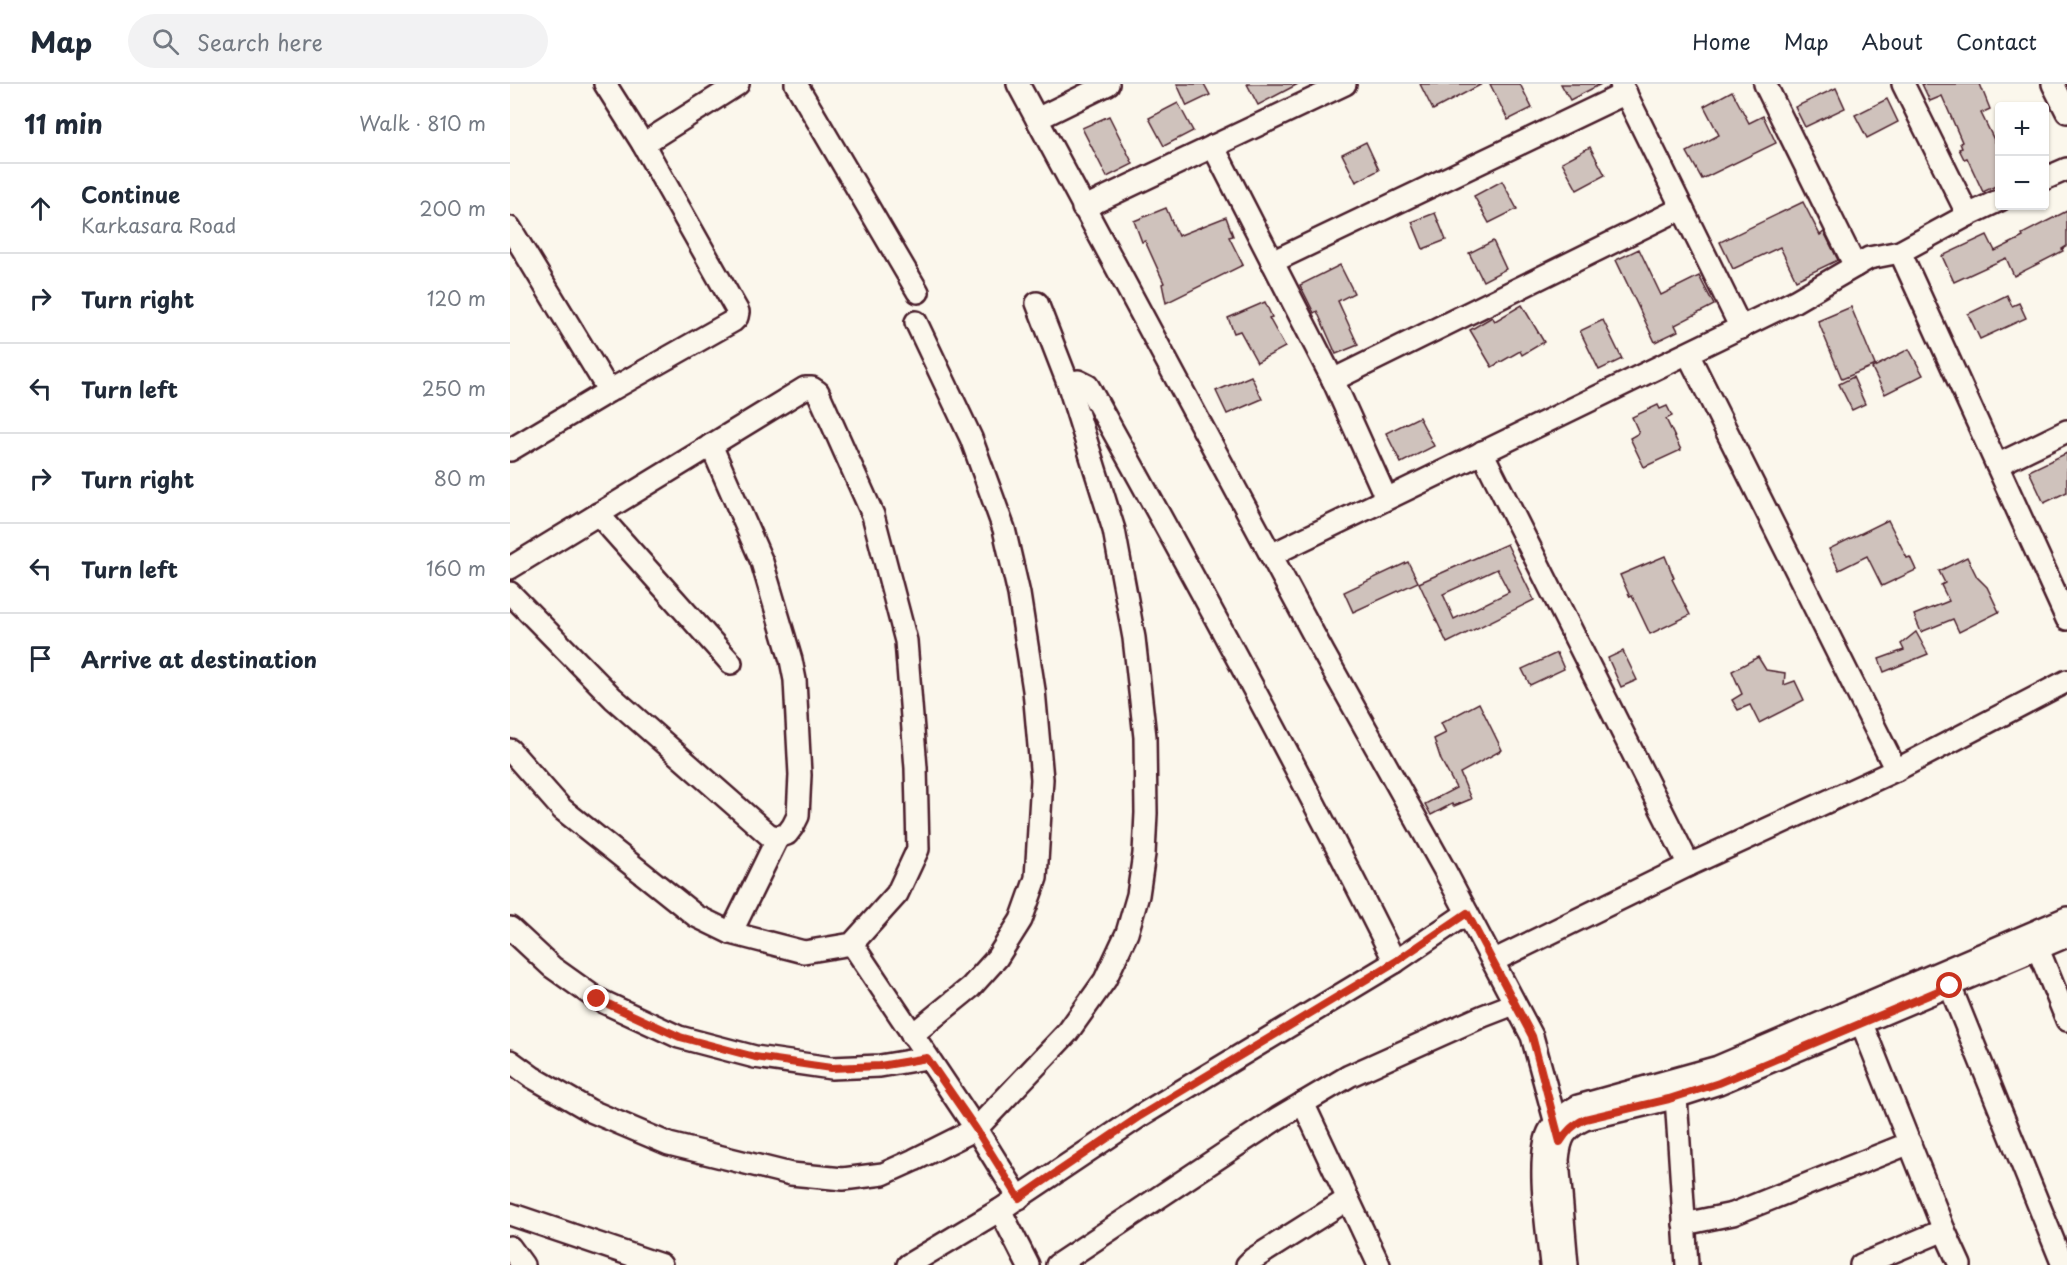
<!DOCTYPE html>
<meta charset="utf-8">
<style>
body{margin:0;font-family:"Playpen Sans",sans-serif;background:#f2f2f3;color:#1f2937}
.controls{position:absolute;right:18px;top:18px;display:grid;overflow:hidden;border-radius:6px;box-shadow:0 2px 4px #0004}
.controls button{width:54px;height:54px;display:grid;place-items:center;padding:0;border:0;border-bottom:2px solid #e0e1e3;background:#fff;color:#1f2937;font:30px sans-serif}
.stop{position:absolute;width:18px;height:18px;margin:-14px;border:4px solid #c8321e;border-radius:50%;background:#fff}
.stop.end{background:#c8321e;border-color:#fff;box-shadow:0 2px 6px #0008}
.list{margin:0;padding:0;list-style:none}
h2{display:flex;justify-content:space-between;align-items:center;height:78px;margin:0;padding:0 24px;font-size:26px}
h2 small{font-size:20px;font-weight:400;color:#747a83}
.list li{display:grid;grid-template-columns:39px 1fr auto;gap:18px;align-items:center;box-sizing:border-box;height:90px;padding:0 24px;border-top:2px solid #e0e1e3}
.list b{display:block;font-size:22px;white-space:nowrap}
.list p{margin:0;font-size:20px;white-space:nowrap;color:#747a83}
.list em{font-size:20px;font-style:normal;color:#747a83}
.icon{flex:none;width:33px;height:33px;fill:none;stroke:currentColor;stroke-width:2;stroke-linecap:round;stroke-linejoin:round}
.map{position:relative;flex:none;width:1557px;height:1181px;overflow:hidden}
header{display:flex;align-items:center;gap:36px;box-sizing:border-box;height:84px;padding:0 30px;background:#fff;border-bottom:2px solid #e0e1e3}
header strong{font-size:28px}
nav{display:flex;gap:33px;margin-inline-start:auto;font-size:21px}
.search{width:420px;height:54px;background:#f2f2f3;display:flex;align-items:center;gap:15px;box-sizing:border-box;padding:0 21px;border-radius:33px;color:#747a83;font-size:22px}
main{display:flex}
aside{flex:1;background:#fff}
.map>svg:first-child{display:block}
</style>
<header>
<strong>Map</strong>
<div class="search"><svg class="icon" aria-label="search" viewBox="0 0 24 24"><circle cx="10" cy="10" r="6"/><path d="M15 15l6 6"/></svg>Search here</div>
<nav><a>Home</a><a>Map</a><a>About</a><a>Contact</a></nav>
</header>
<main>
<aside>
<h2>11 min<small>Walk · 810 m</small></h2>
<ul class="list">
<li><svg class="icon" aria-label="ahead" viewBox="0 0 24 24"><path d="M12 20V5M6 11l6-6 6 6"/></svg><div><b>Continue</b><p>Karkasara Road</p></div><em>200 m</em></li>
<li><svg class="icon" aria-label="right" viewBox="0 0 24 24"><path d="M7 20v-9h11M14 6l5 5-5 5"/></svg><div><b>Turn right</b></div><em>120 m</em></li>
<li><svg class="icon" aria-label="left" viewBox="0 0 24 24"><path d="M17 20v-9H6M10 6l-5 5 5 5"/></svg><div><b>Turn left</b></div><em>250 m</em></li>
<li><svg class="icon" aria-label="right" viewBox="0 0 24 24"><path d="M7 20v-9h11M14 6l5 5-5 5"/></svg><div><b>Turn right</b></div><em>80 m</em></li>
<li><svg class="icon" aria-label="left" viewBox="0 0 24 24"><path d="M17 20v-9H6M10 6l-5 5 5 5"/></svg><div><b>Turn left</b></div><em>160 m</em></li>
<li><svg class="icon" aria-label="arrive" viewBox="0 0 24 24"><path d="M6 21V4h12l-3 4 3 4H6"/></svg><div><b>Arrive at destination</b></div></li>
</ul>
</aside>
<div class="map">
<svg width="1557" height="1181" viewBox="0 0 1557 1181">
<rect width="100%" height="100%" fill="#fbf7ec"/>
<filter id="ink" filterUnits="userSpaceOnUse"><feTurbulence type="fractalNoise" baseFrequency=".0167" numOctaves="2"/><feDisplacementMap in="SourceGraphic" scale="12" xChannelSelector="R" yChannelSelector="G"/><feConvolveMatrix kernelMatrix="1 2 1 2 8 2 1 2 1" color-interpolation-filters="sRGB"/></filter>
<g filter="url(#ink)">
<!-- building -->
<g fill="#cfc2bc" stroke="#4a1f2b" stroke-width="1.5" fill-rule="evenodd">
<path d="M 667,0 L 694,0 L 700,11 L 677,22 Z"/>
<path d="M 737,0 L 788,0 L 748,21 Z"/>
<path d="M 910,0 L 972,0 L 923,26 Z"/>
<path d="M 980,0 L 1010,0 L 1022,24 L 998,36 Z"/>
<path d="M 1051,0 L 1091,0 L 1060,16 Z"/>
<path d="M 1412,0 L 1470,0 L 1480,25 L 1471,29 L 1490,68 L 1490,100 L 1473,108 L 1457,74 L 1454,75 L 1449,65 L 1452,64 L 1450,59 L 1452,58 L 1432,12 L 1420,17 Z"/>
<path d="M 1326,4 L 1335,24 L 1295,43 L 1285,23 Z"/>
<path d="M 1222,7 L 1239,39 L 1253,32 L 1266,59 L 1192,95 L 1177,68 L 1209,51 L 1194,22 Z"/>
<path d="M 1377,15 L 1388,38 L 1357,54 L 1345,31 Z"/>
<path d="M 668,19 L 683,47 L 654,62 L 639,34 Z"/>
<path d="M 599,32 L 623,80 L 597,93 L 572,44 Z"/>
<path d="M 856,58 L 869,86 L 846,98 L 832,70 Z"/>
<path d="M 1080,63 L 1095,91 L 1067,106 L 1052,78 Z"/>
<path d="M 992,97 L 1007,125 L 979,139 L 964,112 Z"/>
<path d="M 1293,118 L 1310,151 L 1314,148 L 1328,176 L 1286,196 L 1270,163 L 1223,185 L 1210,158 Z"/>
<path d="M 656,124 L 668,152 L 716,133 L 723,152 L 719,153 L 733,181 L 656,219 L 652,200 L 654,199 L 635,157 L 632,158 L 624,137 Z"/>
<path d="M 1557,127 L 1557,162 L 1552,165 L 1553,167 L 1504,192 L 1496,174 L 1444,198 L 1432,172 L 1477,151 L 1485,167 L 1513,153 L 1512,150 Z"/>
<path d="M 925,129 L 936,156 L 913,165 L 902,138 Z"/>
<path d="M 983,157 L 996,185 L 973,197 L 959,169 Z"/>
<path d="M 1129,165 L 1151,211 L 1189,192 L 1204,221 L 1165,241 L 1168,247 L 1145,258 L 1106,176 Z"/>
<path d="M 830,181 L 844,209 L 828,217 L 848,261 L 826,270 L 807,227 L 804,229 L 790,201 Z"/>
<path d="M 1497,211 L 1502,222 L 1509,219 L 1516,234 L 1470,255 L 1458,230 Z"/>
<path d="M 755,218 L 762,233 L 759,234 L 775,263 L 747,278 L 730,247 L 724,249 L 718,234 Z"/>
<path d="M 1012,221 L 1034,258 L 1012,271 L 1010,267 L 982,283 L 960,246 L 982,233 L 985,237 Z"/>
<path d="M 1341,223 L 1365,281 L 1332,295 L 1308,237 Z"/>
<path d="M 1093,236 L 1112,275 L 1089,286 L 1070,247 Z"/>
<path d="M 1399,265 L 1413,291 L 1375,310 L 1362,284 Z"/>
<path d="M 741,292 L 752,315 L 717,330 L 706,307 Z"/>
<path d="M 1343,293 L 1355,320 L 1342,326 L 1329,300 Z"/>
<path d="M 1148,321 L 1150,325 L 1157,322 L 1162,332 L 1156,335 L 1171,366 L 1134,383 L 1120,354 L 1129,349 L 1122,333 Z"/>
<path d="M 909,333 L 924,362 L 891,379 L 876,349 Z"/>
<path d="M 1557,369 L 1557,408 L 1534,419 L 1519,387 Z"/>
<path d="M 1378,436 L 1397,474 L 1400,473 L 1406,486 L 1372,502 L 1357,472 L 1329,486 L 1319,465 Z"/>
<path d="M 997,460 L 1024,516 L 937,559 L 909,499 ZM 987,485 L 999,508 L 944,535 L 933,510 Z"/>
<path d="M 1155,472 L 1164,494 L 1162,495 L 1180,531 L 1140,550 L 1122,512 L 1120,513 L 1110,491 Z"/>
<path d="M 1457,473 L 1467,493 L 1477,503 L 1489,528 L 1449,548 L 1443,535 L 1411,548 L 1404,531 L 1439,517 L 1431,501 L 1435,499 L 1429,487 Z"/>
<path d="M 898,478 L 908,498 L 843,528 L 834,508 Z"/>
<path d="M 1406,548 L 1418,570 L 1374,588 L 1369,575 L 1394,566 L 1391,560 Z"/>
<path d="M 1113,567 L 1127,596 L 1111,603 L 1098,574 Z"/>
<path d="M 1047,569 L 1054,585 L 1020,601 L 1012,585 Z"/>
<path d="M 1248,573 L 1256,586 L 1275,589 L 1274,601 L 1285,597 L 1294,616 L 1249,639 L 1240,621 L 1228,626 L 1222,616 L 1232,610 L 1222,587 Z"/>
<path d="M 969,619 L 992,666 L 950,689 L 961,715 L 944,722 L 942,720 L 921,731 L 915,720 L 946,704 L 931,676 L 924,655 L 936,649 L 931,639 Z"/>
</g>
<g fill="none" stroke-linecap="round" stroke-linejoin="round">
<defs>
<g id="minor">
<path d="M 286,0 L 408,208"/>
<path d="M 508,0 L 813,568 L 934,785 L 1022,952 L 1051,1058"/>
<path d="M 1111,0 L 1231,244"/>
<path d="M 1255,0 L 1345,182"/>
<path d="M 1393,0 L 1458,131"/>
<path d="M 1543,0 L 1557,28"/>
<path d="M 527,35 L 598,0"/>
<path d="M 133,60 L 228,0"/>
<path d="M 703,62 L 823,296 L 876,414"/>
<path d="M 1534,95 L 1557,85"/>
<path d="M 573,124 L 835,0"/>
<path d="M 0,144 L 99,307"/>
<path d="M 1390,168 L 1557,535"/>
<path d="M 762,178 L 1116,9"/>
<path d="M 1178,270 L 1386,686"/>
<path d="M 823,296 L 1172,124"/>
<path d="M 558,299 L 568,297 L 578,302 C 684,492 788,683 885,878"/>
<path d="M 0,366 L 99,307 L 223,237 L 227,233 L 228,228 L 133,60 L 95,0"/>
<path d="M 972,368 L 1179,781"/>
<path d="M 1487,381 L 1557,347"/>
<path d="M 88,430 L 221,579"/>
<path d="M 761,471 L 1285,217 L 1359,174 L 1390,168 L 1458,131 L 1490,116"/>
<path d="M 0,484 L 295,304 L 302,304 L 308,308 L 363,431 L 396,557 L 406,684 L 408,765 L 387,810 L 342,860 L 294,868 L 221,849 L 186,832 L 52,725 L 0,666"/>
<path d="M 0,509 L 103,614 L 259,751 L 268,753 L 277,750 L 283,742 L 288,732 L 290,691 L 285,596 L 281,576 L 252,478 L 201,361"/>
<path d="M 0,844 L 42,883 L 87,915 L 169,953 L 245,973 L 321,984 L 370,982 L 417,974"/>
<path d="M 221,849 L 268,753"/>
<path d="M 342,860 L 466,1045 L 509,1114"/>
<path d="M 1528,865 L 1557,936"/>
<path d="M 983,877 L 1179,781 L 1386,686 L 1557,597"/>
<path d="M 1440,902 L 1553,1181"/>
<path d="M 1352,940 L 1434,1146 L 1450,1181"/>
<path d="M 402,951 L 461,903 L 487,874 L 511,836 L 526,794 L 532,695 L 524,606 L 509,510 L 494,445 L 461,354 L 406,238"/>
<path d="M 0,977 L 22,993 L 81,1027 L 159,1060 L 281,1090 L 333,1095 L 373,1090 L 404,1076 L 466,1045 L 558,948 L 595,896 L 617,849 L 628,811 L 634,770 L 636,729 L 635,653 L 624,554 L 604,446 L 558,299 L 527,219"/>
<path d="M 1166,1013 L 1177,1181"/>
<path d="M 793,1019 L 869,1181"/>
<path d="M 490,1126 L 518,1181"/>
<path d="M 0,1130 L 151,1181"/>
<path d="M 1174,1140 L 1223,1130 L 1400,1059"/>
<path d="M 0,1163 L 13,1181"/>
<path d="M 398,1181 L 490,1126 L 630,1032 L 885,878 L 957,829"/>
<path d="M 547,1181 L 768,1034 L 839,992 L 973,932 L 1004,920"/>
<path d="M 737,1181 L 743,1175 L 838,1115"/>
<path d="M 1041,1181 C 1038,1150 1025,1070 1040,1046 C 1047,1035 1058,1028 1068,1022 L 1208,983 L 1557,834"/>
<path d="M 1057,1181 L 1048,1076 C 1050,1054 1054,1045 1075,1035 L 1159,1015 L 1209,999 L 1557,852"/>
<path d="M 1351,1181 L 1434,1146"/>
</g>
</defs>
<!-- minor casing -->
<use href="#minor" stroke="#4a1f2b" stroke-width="26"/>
<!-- minor -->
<use href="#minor" stroke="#fbf7ec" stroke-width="21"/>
</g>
</g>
<g fill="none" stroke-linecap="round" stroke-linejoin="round" filter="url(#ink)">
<!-- route -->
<path stroke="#c8321e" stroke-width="8" d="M 87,915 L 170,953 L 245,973 L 321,984 L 370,982 L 417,974 L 466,1045 L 509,1114 L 630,1032 L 885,878 L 957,829 L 1022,952 L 1050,1058 C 1057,1047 1063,1041 1075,1035 L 1159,1015 L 1209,999 L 1440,902"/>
</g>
</svg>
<div class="controls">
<button>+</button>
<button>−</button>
</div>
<div class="stop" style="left:1440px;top:902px"></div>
<div class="stop end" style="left:87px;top:915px"></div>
</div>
</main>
